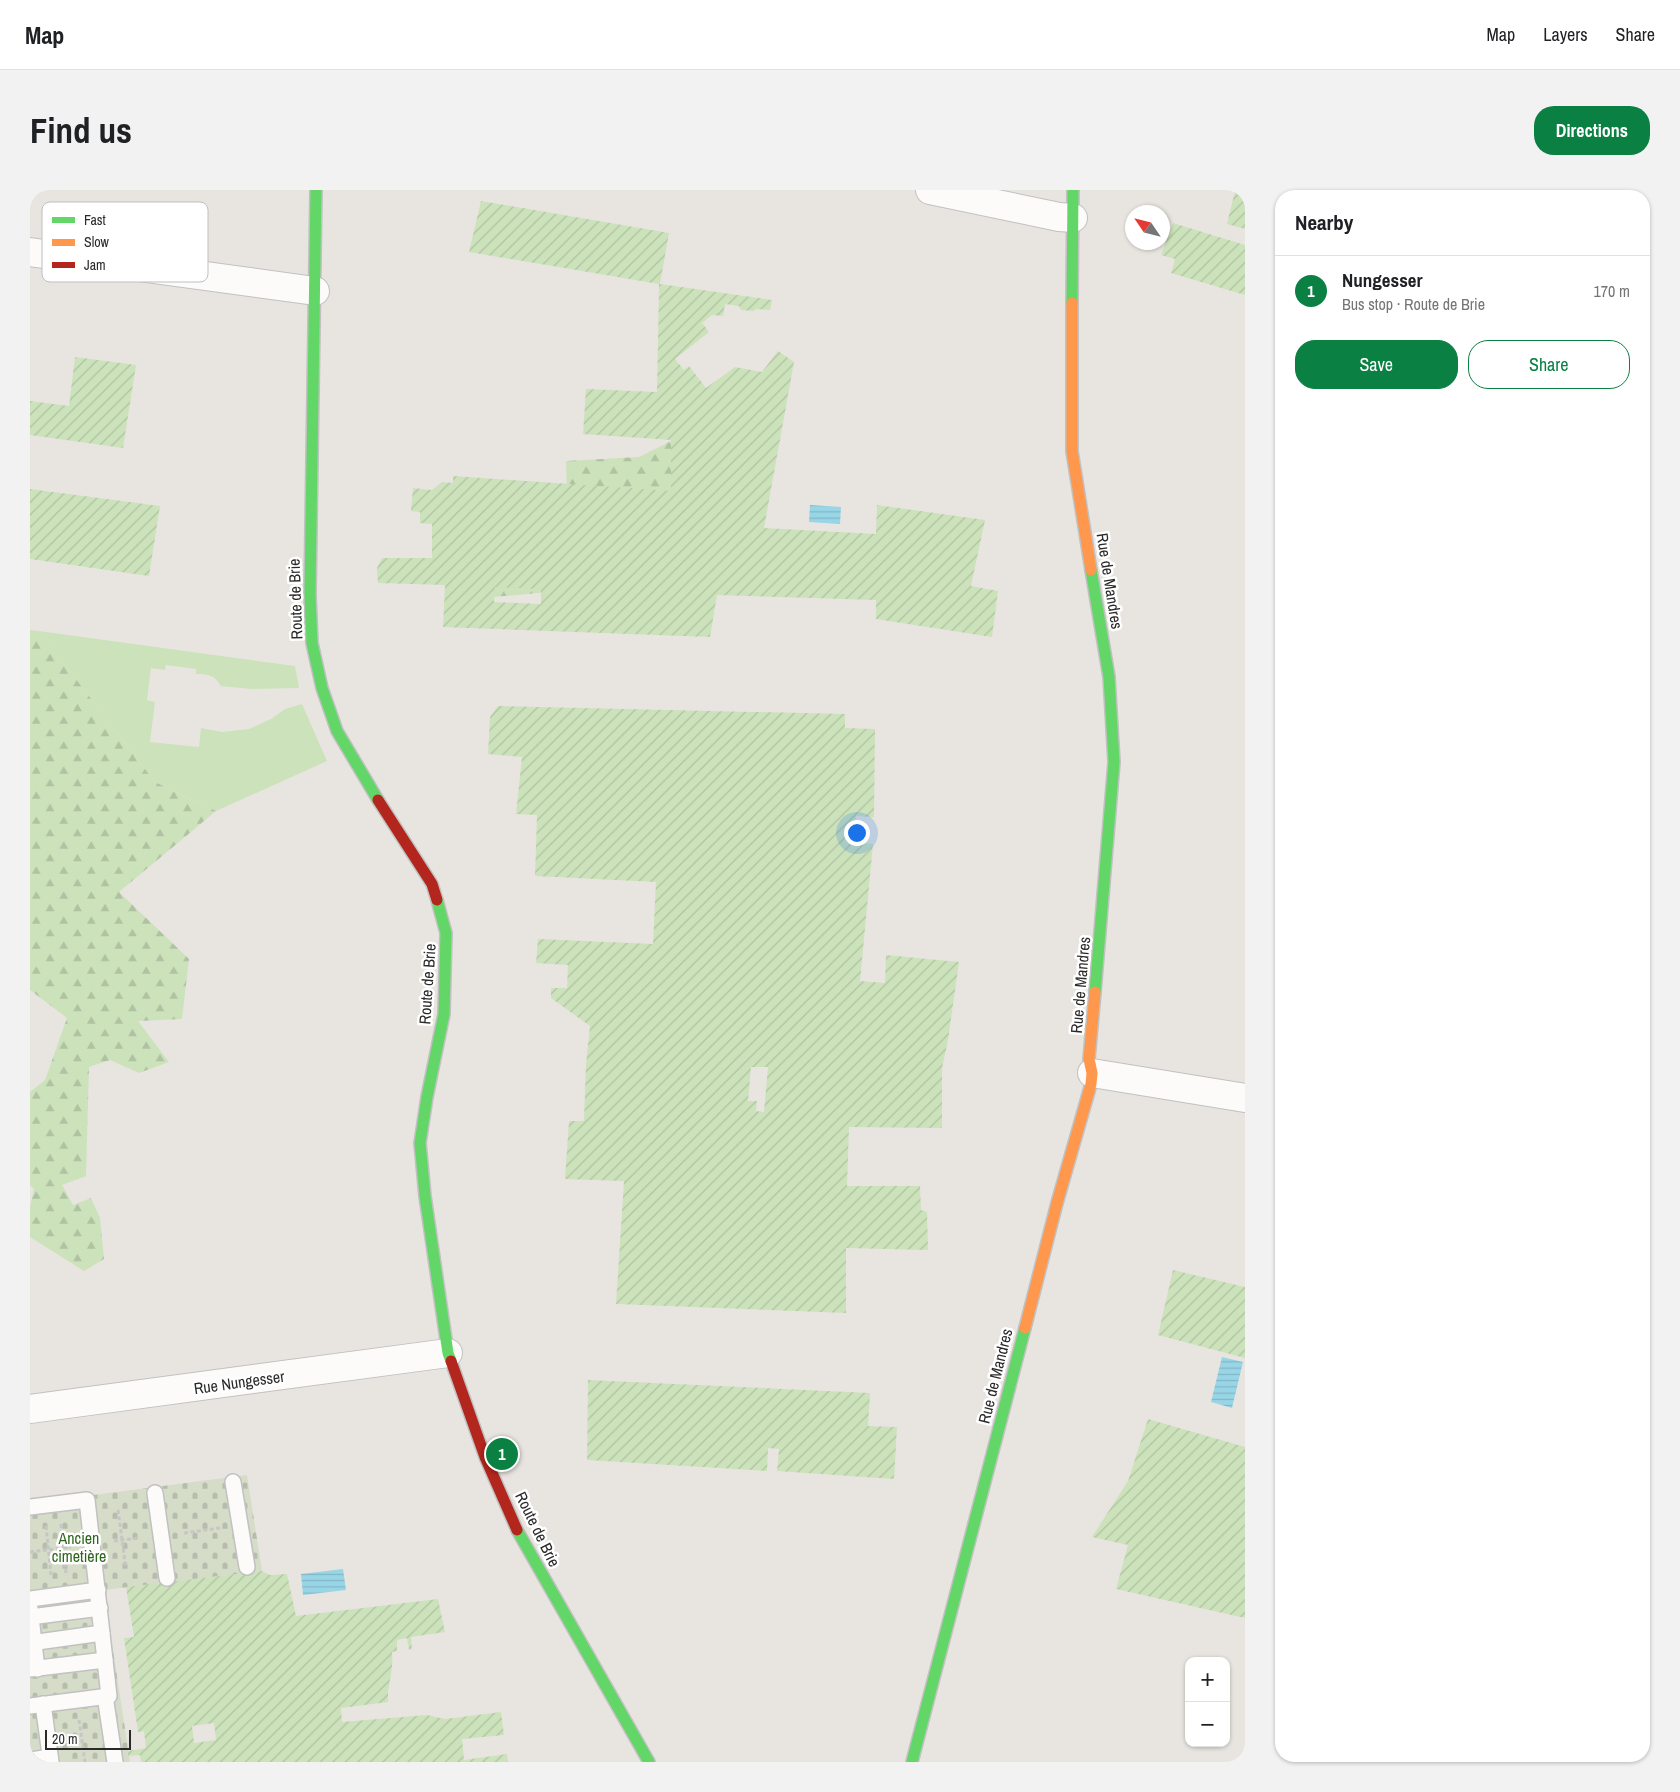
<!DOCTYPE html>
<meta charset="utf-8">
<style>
body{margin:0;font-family:"Archivo Narrow",sans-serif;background:#f2f2f2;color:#202124}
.controls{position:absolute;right:15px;bottom:15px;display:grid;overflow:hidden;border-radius:10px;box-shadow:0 1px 4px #0004}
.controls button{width:45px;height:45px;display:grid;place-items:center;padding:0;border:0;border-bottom:1px solid #e0e0e0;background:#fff;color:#202124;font:25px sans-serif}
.compass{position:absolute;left:1095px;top:15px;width:45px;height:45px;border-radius:50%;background:#fff;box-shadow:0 1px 4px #0004;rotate:305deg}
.scale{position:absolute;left:15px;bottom:12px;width:86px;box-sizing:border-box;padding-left:5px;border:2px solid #2a2a2a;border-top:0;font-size:14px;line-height:18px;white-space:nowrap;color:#2a2a2a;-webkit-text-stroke:4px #fff;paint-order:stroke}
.you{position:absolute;left:826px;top:642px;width:18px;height:18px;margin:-12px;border:4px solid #fff;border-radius:50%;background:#1a73e8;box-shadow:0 0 0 8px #1a73e833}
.badge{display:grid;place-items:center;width:32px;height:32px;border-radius:50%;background:#0b8043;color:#fff;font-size:16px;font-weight:700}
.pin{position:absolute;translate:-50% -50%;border:2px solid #fff;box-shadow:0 1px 5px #0006}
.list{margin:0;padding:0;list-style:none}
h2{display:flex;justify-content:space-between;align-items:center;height:65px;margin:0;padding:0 20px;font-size:21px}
h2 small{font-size:16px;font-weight:400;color:#757577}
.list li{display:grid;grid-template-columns:32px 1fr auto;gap:15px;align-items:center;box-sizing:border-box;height:70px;padding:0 20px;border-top:1px solid #e0e0e0}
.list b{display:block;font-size:19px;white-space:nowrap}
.list p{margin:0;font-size:16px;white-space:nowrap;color:#757577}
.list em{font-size:16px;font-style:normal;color:#757577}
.actions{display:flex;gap:10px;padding:15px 20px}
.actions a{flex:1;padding:11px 0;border:1px solid #0b8043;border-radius:20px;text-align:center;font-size:18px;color:#0b8043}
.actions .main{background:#0b8043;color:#fff}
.map{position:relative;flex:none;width:1215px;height:1572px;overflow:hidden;border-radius:20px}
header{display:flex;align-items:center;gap:30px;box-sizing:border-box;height:70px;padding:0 25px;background:#fff;border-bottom:1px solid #e0e0e0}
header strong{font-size:24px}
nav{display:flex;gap:28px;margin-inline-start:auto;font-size:18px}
.intro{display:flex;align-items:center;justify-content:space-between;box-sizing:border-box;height:120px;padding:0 30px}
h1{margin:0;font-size:35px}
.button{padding:12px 22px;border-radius:20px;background:#0b8043;color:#fff;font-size:18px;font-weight:700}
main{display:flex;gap:30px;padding:0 30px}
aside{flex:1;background:#fff;border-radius:20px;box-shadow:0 1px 4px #0004}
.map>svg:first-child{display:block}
</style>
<header>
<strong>Map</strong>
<nav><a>Map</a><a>Layers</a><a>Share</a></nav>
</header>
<div class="intro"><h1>Find us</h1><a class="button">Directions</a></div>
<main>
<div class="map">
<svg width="1215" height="1572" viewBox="0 0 1215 1572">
<defs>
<pattern id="forest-firs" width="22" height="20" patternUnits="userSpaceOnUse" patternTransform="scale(1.25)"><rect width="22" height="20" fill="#cce2bb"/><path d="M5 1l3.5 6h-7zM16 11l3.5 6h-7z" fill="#afc2a1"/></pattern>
<pattern id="cemetery-stones" width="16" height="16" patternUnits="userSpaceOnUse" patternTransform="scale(1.25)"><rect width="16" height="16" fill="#d5dcc8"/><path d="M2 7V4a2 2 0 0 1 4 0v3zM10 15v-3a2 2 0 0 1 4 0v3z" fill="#b7bdac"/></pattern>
<pattern id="garden-furrows" width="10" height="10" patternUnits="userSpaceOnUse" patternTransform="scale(1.25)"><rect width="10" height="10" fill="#cce2bb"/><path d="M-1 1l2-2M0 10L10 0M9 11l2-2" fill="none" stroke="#afc2a1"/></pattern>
<pattern id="water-rules" width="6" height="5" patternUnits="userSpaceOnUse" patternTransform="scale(1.25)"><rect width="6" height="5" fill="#98d5e6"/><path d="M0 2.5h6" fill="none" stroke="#83b7c5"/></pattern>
</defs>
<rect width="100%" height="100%" fill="#e8e5e0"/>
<!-- grass -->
<path fill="#cce2bb" d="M 9,441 L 265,476 L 269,498 L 221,499 L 191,496 C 183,484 180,485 166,484 L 166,479 L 136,475 L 135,480 L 121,478 L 117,510 L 125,512 L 120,552 L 169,557 L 171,538 L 192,542 L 219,539 L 241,529 L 255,519 L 272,514 L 297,571 L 186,621 L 125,592 Z"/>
<!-- forest -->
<g fill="url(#forest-firs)">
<path d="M 649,247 L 666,281 L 519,402 L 429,410 L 537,308 L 536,271 L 609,267 Z"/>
<path d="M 0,440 L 9,441 L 125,592 L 186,621 L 89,702 L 159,769 L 152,829 L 108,831 L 139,872 L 109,883 L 80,870 L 59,877 L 56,986 L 32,995 L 43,1015 L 61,1008 L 70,1028 L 74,1069 L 54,1081 L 0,1047 L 0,1017 L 4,999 L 0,995 L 0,902 L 15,890 L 37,828 L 0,800 Z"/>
</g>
<!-- cemetery -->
<path fill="url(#cemetery-stones)" d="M 217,1285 L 232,1381 L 74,1400 L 100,1572 L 0,1572 L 0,1312 L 48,1307 Z"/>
<!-- garden -->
<g fill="url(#garden-furrows)" fill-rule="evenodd">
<path d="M 1202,0 L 1215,0 L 1215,39 L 1197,34 L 1205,1 Z"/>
<path d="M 451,11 L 639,43 L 630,94 L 742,110 L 740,120 L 726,119 L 724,121 L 711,120 L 709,116 L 695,114 L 693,126 L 682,125 L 672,133 L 679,142 L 645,169 L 654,180 L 659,176 L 676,198 L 705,177 L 732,182 L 748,161 L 764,172 L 734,338 L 846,344 L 847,315 L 955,330 L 941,396 L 968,401 L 962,447 L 846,429 L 846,410 L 687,405 L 680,447 L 413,437 L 415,395 L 348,393 L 347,378 L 352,368 L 402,368 L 402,334 L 390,333 L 390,322 L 381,321 L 383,298 L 402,300 L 412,292 L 423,293 L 423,286 L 641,301 L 641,250 L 553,244 L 556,199 L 627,202 L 629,94 L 439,62 ZM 465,397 L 511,399 L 511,414 L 464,412 Z"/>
<path d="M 1143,33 L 1215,55 L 1215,105 L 1141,83 L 1145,69 L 1131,65 Z"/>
<path d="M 45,167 L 106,175 L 93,258 L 0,245 L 0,211 L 39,216 Z"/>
<path d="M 0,299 L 130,316 L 119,386 L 0,369 Z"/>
<path d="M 468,516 L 815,524 L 815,538 L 845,539 L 844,627 L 826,626 L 825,652 L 843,654 L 830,791 L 855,793 L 856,765 L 929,772 L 918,850 L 912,878 L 912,938 L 819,937 L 817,996 L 890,996 L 891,1020 L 897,1022 L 898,1060 L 816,1058 L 816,1123 L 586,1114 L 594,991 L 535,989 L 539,931 L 554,931 L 556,874 L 560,836 L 521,808 L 521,798 L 537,798 L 538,775 L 506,773 L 508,749 L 623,754 L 626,692 L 505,686 L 507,625 L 486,624 L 492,567 L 458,564 L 460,527 ZM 721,877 L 738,877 L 734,922 L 726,921 L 727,911 L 718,911 Z"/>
<path d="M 1143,1080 L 1215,1097 L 1215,1168 L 1128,1145 Z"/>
<path d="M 558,1190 L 840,1203 L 838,1236 L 867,1237 L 864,1289 L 747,1281 L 749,1259 L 738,1258 L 737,1281 L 557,1270 Z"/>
<path d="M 1118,1229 L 1215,1257 L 1215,1428 L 1086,1399 L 1098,1355 L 1062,1347 L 1098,1291 Z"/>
<path d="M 232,1381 L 240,1385 L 257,1384 L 266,1426 L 408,1409 L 415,1442 L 381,1447 L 382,1459 L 379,1460 L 377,1448 L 367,1450 L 367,1461 L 362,1462 C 364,1480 357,1495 358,1512 L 311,1518 L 312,1532 L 397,1525 L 415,1529 L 471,1522 L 474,1545 L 432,1549 L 434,1570 L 477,1564 L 478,1572 L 111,1572 L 110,1565 L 98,1566 L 98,1561 L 116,1558 L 114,1541 L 108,1542 L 94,1448 L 104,1447 L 96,1397 ZM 184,1533 L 186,1550 L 164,1553 L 162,1536 Z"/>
</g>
<!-- water -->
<g fill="url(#water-rules)">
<path d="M 780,315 L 811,317 L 810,334 L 779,332 Z"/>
<path d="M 1192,1167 L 1213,1172 L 1202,1218 L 1181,1212 Z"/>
<path d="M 313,1379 L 316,1400 L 273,1405 L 271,1384 Z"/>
</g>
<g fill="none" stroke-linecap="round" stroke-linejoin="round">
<defs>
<g id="lane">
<path d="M 203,1292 L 217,1377"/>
<path d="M 125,1303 L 137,1388"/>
<path d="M 0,1317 L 57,1310 L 79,1506 L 0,1516"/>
<path d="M 0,1409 L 68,1400"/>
<path d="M 0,1418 L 7,1479"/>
<path d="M 0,1427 L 70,1418"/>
<path d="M 0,1453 L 72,1443"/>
<path d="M 0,1479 L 75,1470"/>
<path d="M 75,1506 L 85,1572"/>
<path d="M 13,1514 L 21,1572"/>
<path d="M 0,1570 L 20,1567"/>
</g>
<g id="street">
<path d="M 900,0 L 1029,27 L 1043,28"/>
<path d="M 0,62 L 285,101"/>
<path d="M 1062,883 L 1215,908"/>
<path d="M 0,1219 L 418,1163"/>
</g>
<g id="fast">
<path d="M 286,0 L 280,404 L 282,453 L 292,498 L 307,541 L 348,610"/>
<path d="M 1042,113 L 1043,0"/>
<path d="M 1061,380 L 1079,487 L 1084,572 L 1065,802"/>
<path d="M 407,710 L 416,743 L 414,824 L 397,907 L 390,953 L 395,1006 L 418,1163 L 421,1171"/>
<path d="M 487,1340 L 619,1572"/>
<path d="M 882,1572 L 995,1138"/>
</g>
<g id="slow">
<path d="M 1042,113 L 1042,261 L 1061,380"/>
<path d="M 995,1138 L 1027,1013 L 1061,894 L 1062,883 L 1059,869 L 1065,802"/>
</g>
<g id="jam">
<path d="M 348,610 L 402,694 L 407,710"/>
<path d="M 421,1171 L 455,1267 L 487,1340"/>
</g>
</defs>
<!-- lane casing -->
<use href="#lane" stroke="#c1c1c1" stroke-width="18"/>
<!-- street casing -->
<use href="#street" stroke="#c1c1c1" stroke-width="30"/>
<!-- fast casing -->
<use href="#fast" stroke="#c1c1c1" stroke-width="14"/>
<!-- slow casing -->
<use href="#slow" stroke="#c1c1c1" stroke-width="14"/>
<!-- jam casing -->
<use href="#jam" stroke="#c1c1c1" stroke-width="14"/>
<!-- path -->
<g stroke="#c6c6c5" stroke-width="3" stroke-dasharray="4 2.5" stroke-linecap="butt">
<path d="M 88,1320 L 96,1379"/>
<path d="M 31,1334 L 36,1383"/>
<path d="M 16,1336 L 21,1385"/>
<path d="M 154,1343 L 190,1338"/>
<path d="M 84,1351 L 110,1348"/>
<path d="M 0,1362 L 41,1357"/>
<path d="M 49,1530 L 55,1572"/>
</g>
<!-- lane -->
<use href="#lane" stroke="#fcfbfa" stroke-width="15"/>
<!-- street -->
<use href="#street" stroke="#fcfbfa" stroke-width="28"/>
<!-- fast -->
<use href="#fast" stroke="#63d668" stroke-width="11"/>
<!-- slow -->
<use href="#slow" stroke="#ff974d" stroke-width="11"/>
<!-- jam -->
<use href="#jam" stroke="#b3261e" stroke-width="11"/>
</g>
<g text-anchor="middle" stroke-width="5" stroke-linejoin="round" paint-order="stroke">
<!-- street labels -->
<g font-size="16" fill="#2a2a2a" stroke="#fff">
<text transform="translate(1080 391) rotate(81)" y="6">Rue de Mandres</text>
<text transform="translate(265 409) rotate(-92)" y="6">Route de Brie</text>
<text transform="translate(397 794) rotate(-86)" y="6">Route de Brie</text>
<text transform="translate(1050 795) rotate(-85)" y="6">Rue de Mandres</text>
<text transform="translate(965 1186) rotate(-76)" y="6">Rue de Mandres</text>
<text transform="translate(209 1192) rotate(-8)" y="6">Rue Nungesser</text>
<text transform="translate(508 1339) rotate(64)" y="6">Route de Brie</text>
</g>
<!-- park labels -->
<g font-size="16" fill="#2f651d" stroke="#fff">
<text x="49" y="1354">Ancien<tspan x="49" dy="18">cimetière</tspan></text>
</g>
</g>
<!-- legend -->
<rect x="12" y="12" width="166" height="80" rx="8" fill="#fff" stroke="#bfbfbf" stroke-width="1"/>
<rect x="22" y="27" width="23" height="6" fill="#63d668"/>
<rect x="22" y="49" width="23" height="7" fill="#ff974d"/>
<rect x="22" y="72" width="23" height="6" fill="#b3261e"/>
<g font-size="14" fill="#2a2a2a">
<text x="54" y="35">Fast</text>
<text x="54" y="57">Slow</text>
<text x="54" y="80">Jam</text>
</g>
</svg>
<div class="controls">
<button>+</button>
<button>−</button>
</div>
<svg class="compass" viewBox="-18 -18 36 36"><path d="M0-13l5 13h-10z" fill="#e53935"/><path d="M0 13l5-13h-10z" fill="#757577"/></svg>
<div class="scale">20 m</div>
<div class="you"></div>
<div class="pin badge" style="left:472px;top:1264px">1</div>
</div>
<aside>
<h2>Nearby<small></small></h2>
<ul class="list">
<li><span class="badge">1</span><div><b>Nungesser</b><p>Bus stop · Route de Brie</p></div><em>170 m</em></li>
</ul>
<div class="actions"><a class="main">Save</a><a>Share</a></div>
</aside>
</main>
